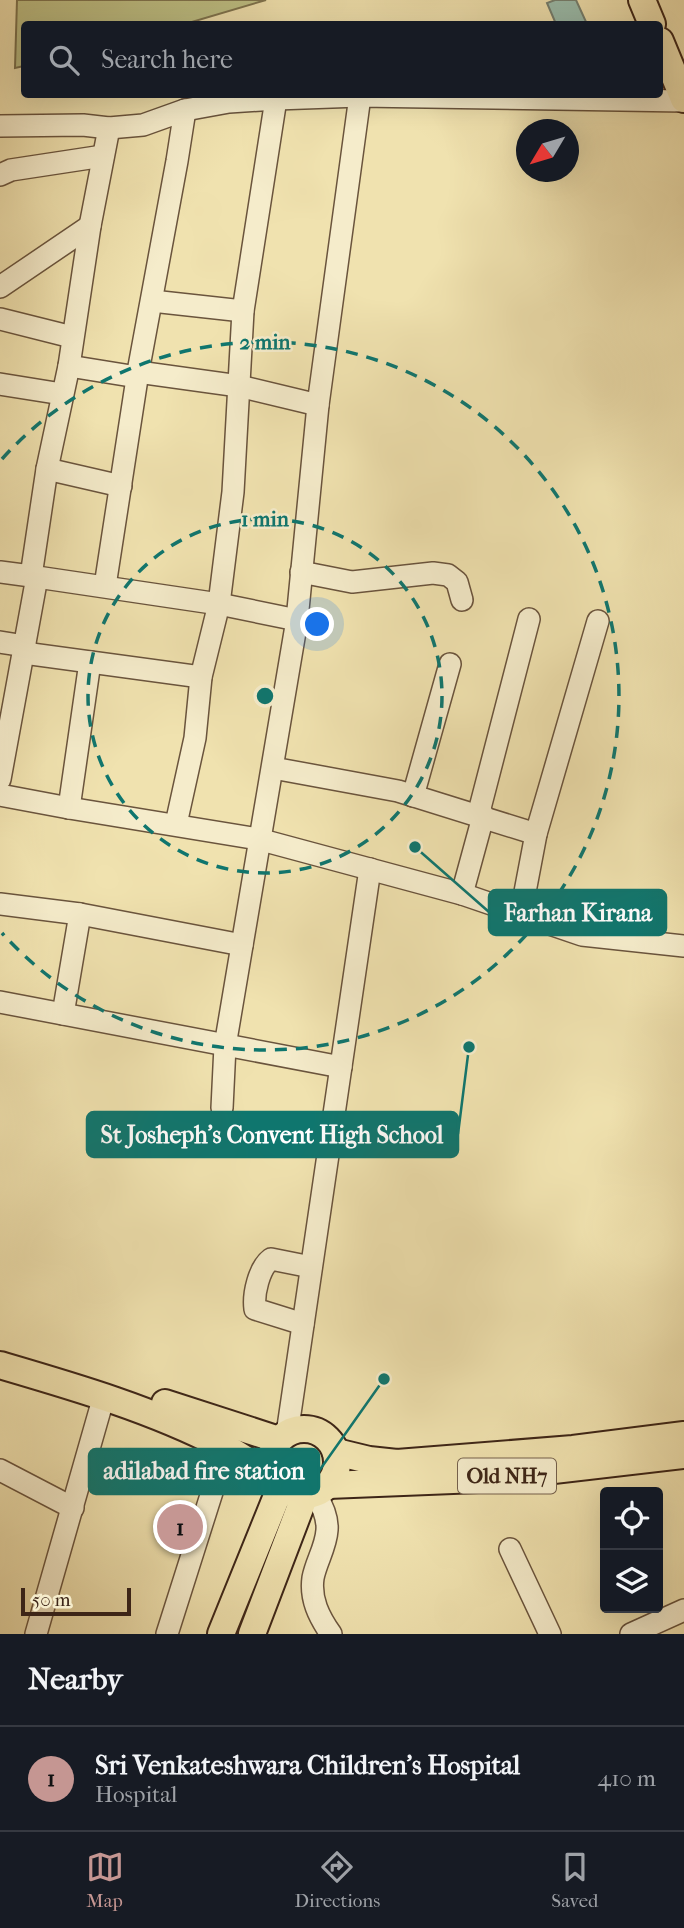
<!DOCTYPE html>
<style>
body{margin:0;font-family:"IM FELL French Canon",serif;background:#242831;color:#f1f3f6}
.controls{position:absolute;right:21px;bottom:21px;display:grid;overflow:hidden;border-radius:7px;box-shadow:0 7px 28px #0002}
.controls button{width:63px;height:63px;display:grid;place-items:center;padding:0;border:0;border-bottom:2px solid #363941;background:#171b24;color:#f1f3f6;font:35px sans-serif}
.compass{position:absolute;left:516px;top:119px;width:63px;height:63px;border-radius:50%;background:#171b24;box-shadow:0 7px 28px #0002;rotate:232deg}
.scale{position:absolute;left:21px;bottom:18px;width:110px;box-sizing:border-box;padding-left:7px;border:4px solid #3d2517;border-top:0;font-size:19px;line-height:24px;white-space:nowrap;color:#3d2517;-webkit-text-stroke:5px #f5eccb;paint-order:stroke}
.you{position:absolute;left:318px;top:625px;width:24px;height:24px;margin:-18px;border:5px solid #fff;border-radius:50%;background:#1a73e8;box-shadow:0 0 0 10px #1a73e833}
.badge{display:grid;place-items:center;width:46px;height:46px;border-radius:50%;background:#c59692;color:#111;font-size:23px;font-weight:700}
.pin{position:absolute;translate:-50% -50%;border:4px solid #fff;box-shadow:0 2px 7px #0006}
.list{margin:0;padding:0;list-style:none}
h2{display:flex;justify-content:space-between;align-items:center;height:91px;margin:0;padding:0 28px;font-size:30px}
h2 small{font-size:23px;font-weight:400;color:#9ea1a6}
.list li{display:grid;grid-template-columns:46px 1fr auto;gap:21px;align-items:center;box-sizing:border-box;height:105px;padding:0 28px;border-top:2px solid #363941}
.list b{display:block;font-size:26px;white-space:nowrap}
.list p{margin:0;font-size:23px;white-space:nowrap;color:#9ea1a6}
.list em{font-size:23px;font-style:normal;color:#9ea1a6}
.icon{flex:none;width:38px;height:38px;fill:none;stroke:currentColor;stroke-width:2;stroke-linecap:round;stroke-linejoin:round}
.map{position:relative;flex:none;width:684px;height:1634px;overflow:hidden}
.search{position:absolute;background:#171b24;box-shadow:0 7px 28px #0002;left:21px;right:21px;top:21px;height:77px;display:flex;align-items:center;gap:18px;box-sizing:border-box;padding:0 24px;border-radius:7px;color:#9ea1a6;font-size:26px}
.sheet{height:196px;background:#171b24}
nav{display:flex;justify-content:space-around;align-items:center;box-sizing:border-box;height:98px;border-top:2px solid #363941;background:#171b24;font-size:19px;color:#9ea1a6}
nav a{display:grid;justify-items:center;gap:4px}
nav .on{color:#c59692}
.map>svg:first-child{display:block}
</style>
<div class="map">
<svg width="684" height="1634" viewBox="0 0 684 1634">
<rect width="100%" height="100%" fill="#f0e2af"/>
<filter id="stains"><feTurbulence type="fractalNoise" baseFrequency=".00286" numOctaves="4"/><feColorMatrix values="0 0 0 0 .2 0 0 0 0 .09 0 0 0 0 .02 0 0 0 .5 -.17"/></filter>
<radialGradient id="worn" r=".72"><stop offset=".6" stop-color="#630" stop-opacity="0"/><stop offset="1" stop-color="#630" stop-opacity=".3"/></radialGradient>
<!-- green -->
<path fill="#bfc287" stroke="#7e744f" stroke-width="2" d="M 17,0 L 266,0 L 185,24 L 24,24 L 24,66 L 15,68 Z"/>
<!-- water -->
<path fill="#9abdad" stroke="#758071" stroke-width="2" d="M 555,0 L 576,0 L 587,24 L 556,24 L 547,3 Z"/>
<g fill="none" stroke-linecap="round" stroke-linejoin="round">
<defs>
<g id="minor">
<path d="M 0,126 L 83,125 L 109,128 L 143,125 L 185,110 L 229,102 L 276,99 L 360,96 L 684,101"/>
<path d="M 0,175 L 11,170 L 103,156"/>
<path d="M 0,287 L 90,226"/>
<path d="M 152,301 L 243,311"/>
<path d="M 0,319 L 72,337"/>
<path d="M 69,366 L 131,376 L 138,372 L 239,386 L 318,405"/>
<path d="M 0,384 L 62,394"/>
<path d="M 47,469 L 121,486"/>
<path d="M 0,572 L 31,576 L 47,469 L 69,366 L 90,226 L 109,128"/>
<path d="M 301,572 L 352,582 L 433,573 L 448,575 L 457,582 L 462,600"/>
<path d="M 37,577 L 219,604 L 297,620"/>
<path d="M 105,586 L 138,372 L 177,161 L 185,110"/>
<path d="M 0,642 L 25,646"/>
<path d="M 24,653 L 201,677"/>
<path d="M 273,768 L 398,791 L 536,834"/>
<path d="M 0,779 L 37,577 L 31,576"/>
<path d="M 0,795 L 69,808 L 258,839 L 462,894 L 582,935 L 684,946"/>
<path d="M 413,796 L 450,664"/>
<path d="M 69,808 L 90,662"/>
<path d="M 176,824 L 195,738 L 201,677 L 219,604 L 233,492 L 243,311 L 276,99"/>
<path d="M 462,894 L 483,817 L 480,808 L 529,619"/>
<path d="M 0,904 L 80,914 L 242,945"/>
<path d="M 521,913 L 536,834 L 598,621"/>
<path d="M 0,1002 L 341,1067"/>
<path d="M 63,1014 L 80,914"/>
<path d="M 222,1108 L 225,1046 L 297,620 L 318,405 L 360,96"/>
<path d="M 303,1324 L 255,1309 C 253,1294 259,1268 271,1259 L 311,1267"/>
<path d="M 287,1434 L 370,869"/>
<path d="M 0,1470 L 73,1508"/>
<path d="M 315,1493 C 321,1503 328,1518 327,1530 C 326,1547 316,1562 313,1578 C 310,1599 319,1617 331,1634"/>
<path d="M 510,1549 L 550,1634"/>
<path d="M 36,1634 L 104,1396"/>
<path d="M 167,1634 L 226,1448"/>
<path d="M 631,1634 L 684,1610"/>
</g>
<g id="major">
<path d="M 642,0 L 652,24"/>
<path d="M 660,41 L 684,99"/>
<path d="M 0,1365 C 75,1387 151,1409 221,1445 C 240,1455 258,1468 276,1479"/>
<path d="M 165,1403 L 279,1440"/>
<circle cx="304" cy="1462" r="33"/>
<path d="M 336,1452 L 369,1460 L 397,1463 L 573,1449 L 684,1435"/>
<path d="M 328,1485 L 478,1479 L 684,1455"/>
<path d="M 221,1634 L 281,1486"/>
<path d="M 252,1634 L 305,1495"/>
</g>
</defs>
<!-- minor casing -->
<use href="#minor" stroke="#6a543d" stroke-width="24"/>
<!-- major casing -->
<use href="#major" stroke="#3d2517" stroke-width="30"/>
<!-- minor -->
<use href="#minor" stroke="#f5eccb" stroke-width="21"/>
<!-- major -->
<use href="#major" stroke="#f0e2af" stroke-width="26"/>
</g>
<!-- distance rings -->
<g fill="none" stroke="#0f766e" stroke-width="3.5" stroke-dasharray="12 9">
<circle cx="265" cy="696" r="177"/>
<path d="M2 459A354 354 0 1 1 2 933"/>
</g>
<g text-anchor="middle" stroke-width="5" stroke-linejoin="round" paint-order="stroke">
<!-- shield labels -->
<rect fill="#f5eccb" stroke="#74614d" stroke-width="2" x="458" y="1458.5" width="98" height="35" rx="5"/>
<g font-size="21" font-weight="bold" fill="#3d2517">
<text x="507" y="1483">Old NH7</text>
</g>
</g>
<circle cx="265" cy="696" r="10" fill="#0f766e" stroke="#f5eccb" stroke-width="3.5"/>
<g font-size="21" text-anchor="middle" font-weight="bold" fill="#0f766e" stroke="#f5eccb" stroke-width="5" stroke-linejoin="round" paint-order="stroke">
<text x="265" y="349">2 min</text>
<text x="265" y="526">1 min</text>
</g>
<!-- callouts -->
<path fill="none" stroke="#0f766e" stroke-width="2.5" d="M415 847L489 912M469 1047L458 1134M384 1379L319 1471"/>
<g fill="#0f766e" stroke="#f5eccb" stroke-width="2.5">
<circle cx="415" cy="847" r="7"/>
<circle cx="469" cy="1047" r="7"/>
<circle cx="384" cy="1379" r="7"/>
</g>
<g fill="#0f766e" stroke="#0f766e" stroke-width="2.5">
<rect x="489" y="890" width="177" height="45" rx="7"/>
<rect x="87" y="1112" width="371" height="45" rx="7"/>
<rect x="89" y="1449" width="230" height="45" rx="7"/>
</g>
<g font-size="24" text-anchor="middle" font-weight="bold" fill="#fff">
<text x="578" y="921">Farhan Kirana</text>
<text x="272" y="1143">St Josheph's Convent High School</text>
<text x="204" y="1479">adilabad fire station</text>
</g>
<rect width="100%" height="100%" filter="url(#stains)"/>
<rect width="100%" height="100%" fill="url(#worn)"/>
</svg>
<div class="controls">
<button><svg class="icon" aria-label="locate" viewBox="0 0 24 24"><circle cx="12" cy="12" r="6"/><path d="M12 2v4M12 18v4M2 12h4M18 12h4"/></svg></button>
<button><svg class="icon" aria-label="layers" viewBox="0 0 24 24"><path d="M12 4l9 5-9 5-9-5zM3 14l9 5 9-5"/></svg></button>
</div>
<svg class="compass" viewBox="-18 -18 36 36"><path d="M0-13l5 13h-10z" fill="#e53935"/><path d="M0 13l5-13h-10z" fill="#9ea1a6"/></svg>
<div class="scale">50 m</div>
<div class="you"></div>
<div class="pin badge" style="left:180px;top:1527px">1</div>
<div class="search"><svg class="icon" aria-label="search" viewBox="0 0 24 24"><circle cx="10" cy="10" r="6"/><path d="M15 15l6 6"/></svg>Search here</div>
</div>
<section class="sheet">
<h2>Nearby<small></small></h2>
<ul class="list">
<li><span class="badge">1</span><div><b>Sri Venkateshwara Children's Hospital</b><p>Hospital</p></div><em>410 m</em></li>
</ul>
</section>
<nav>
<a class="on"><svg class="icon" aria-label="map" viewBox="0 0 24 24"><path d="M3 6l6-2 6 2 6-2v14l-6 2-6-2-6 2zM9 4v14M15 6v14"/></svg>Map</a>
<a><svg class="icon" aria-label="directions" viewBox="0 0 24 24"><path d="M12 3l9 9-9 9-9-9zM9 14v-3h6M13 9l2 2-2 2"/></svg>Directions</a>
<a><svg class="icon" aria-label="saved" viewBox="0 0 24 24"><path d="M7 4h10v16l-5-4-5 4z"/></svg>Saved</a>
</nav>
